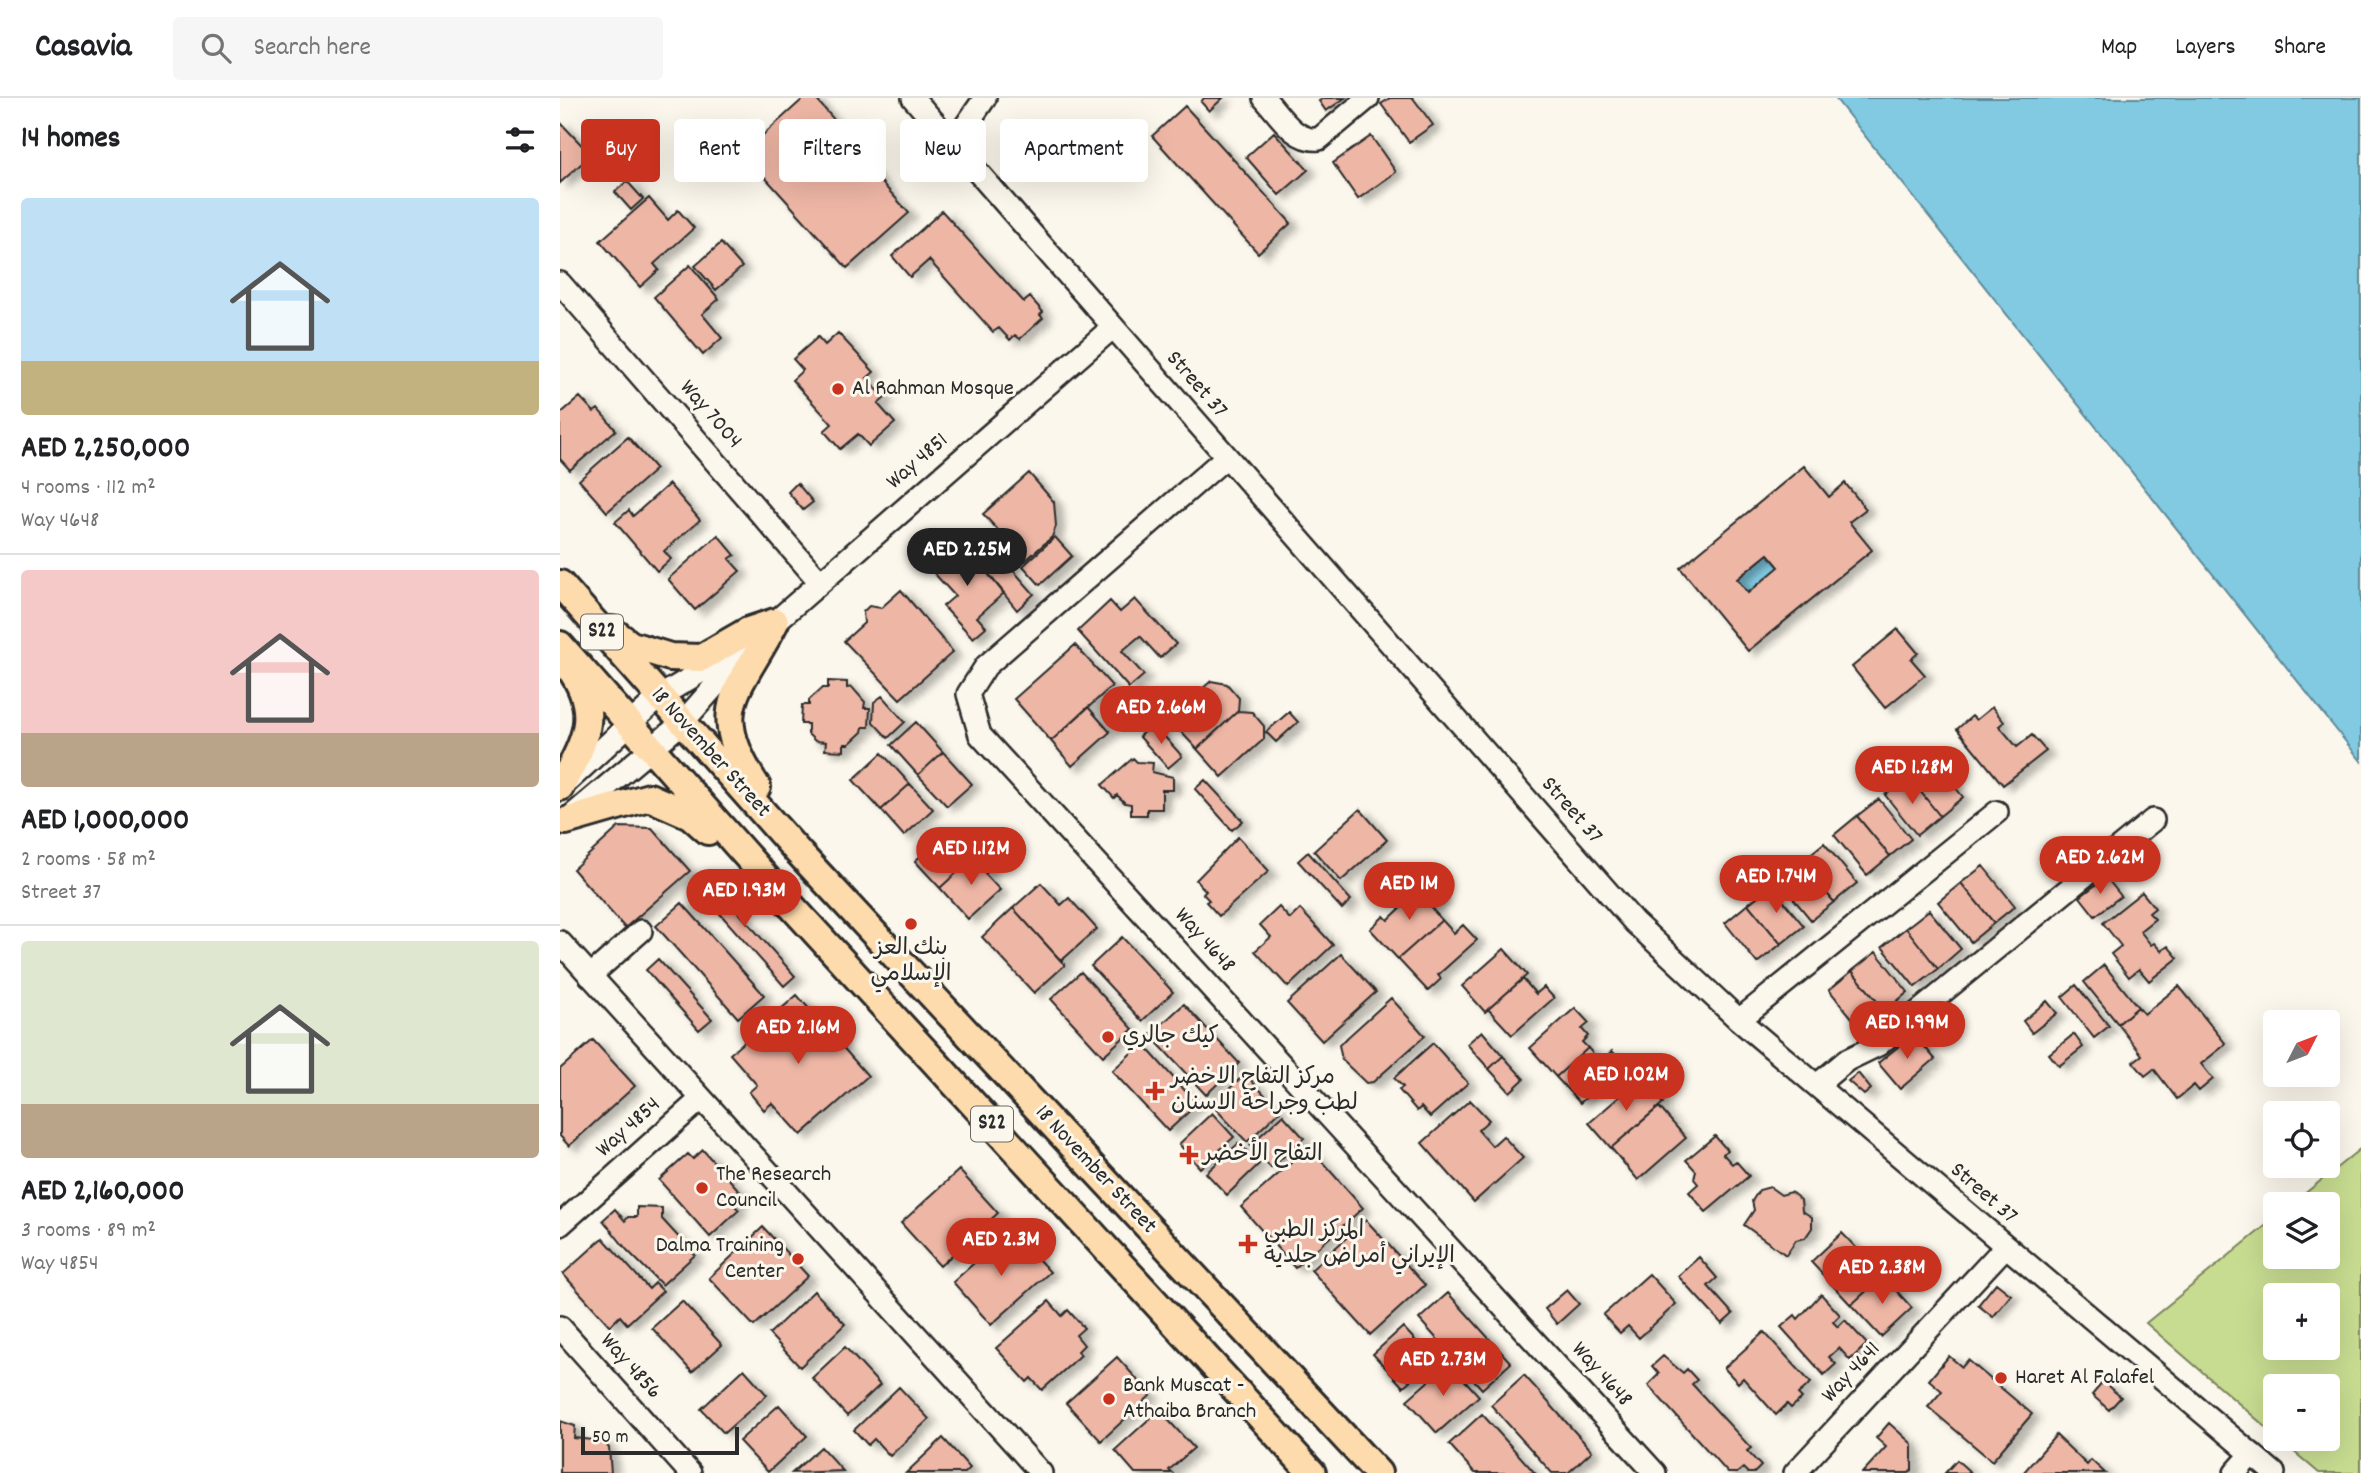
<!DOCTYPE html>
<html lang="en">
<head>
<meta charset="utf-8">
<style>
	body { margin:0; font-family:Dekko,"Playpen Sans Arabic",sans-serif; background:#f6f6f6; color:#202124; height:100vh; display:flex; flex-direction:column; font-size:26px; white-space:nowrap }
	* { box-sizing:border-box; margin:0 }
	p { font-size:23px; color:#757577 }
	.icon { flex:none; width:38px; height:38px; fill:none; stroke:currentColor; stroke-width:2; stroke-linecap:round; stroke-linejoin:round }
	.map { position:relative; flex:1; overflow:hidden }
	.sheet { display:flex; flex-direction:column; background:#fff; width:560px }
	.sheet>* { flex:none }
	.guide { position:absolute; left:21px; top:21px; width:665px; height:63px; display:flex; gap:14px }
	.needle { width:46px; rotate:48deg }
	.fabs { position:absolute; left:1703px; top:912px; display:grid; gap:14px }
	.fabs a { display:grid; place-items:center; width:77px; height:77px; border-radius:7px; background:#fff; box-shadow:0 7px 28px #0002; font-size:35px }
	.scale { position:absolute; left:21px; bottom:18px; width:158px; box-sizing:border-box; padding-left:7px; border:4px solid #2b2b2b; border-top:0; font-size:19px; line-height:24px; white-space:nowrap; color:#2b2b2b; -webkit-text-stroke:5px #fbf7ec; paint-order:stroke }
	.price { position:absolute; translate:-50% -60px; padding:0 16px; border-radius:24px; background:#c8321e; color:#fff; font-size:23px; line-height:46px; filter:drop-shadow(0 2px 4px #0008) }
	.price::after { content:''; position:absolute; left:50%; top:42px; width:21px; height:16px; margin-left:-10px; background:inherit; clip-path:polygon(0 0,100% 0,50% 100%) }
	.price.current { background:#222; color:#fff }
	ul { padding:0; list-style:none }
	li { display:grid; align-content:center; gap:14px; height:371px; padding:0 21px }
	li+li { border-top:2px solid #e0e0e0 }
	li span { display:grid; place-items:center; height:217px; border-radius:7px; color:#555 }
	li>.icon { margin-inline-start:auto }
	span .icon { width:126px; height:126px; fill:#fffc; stroke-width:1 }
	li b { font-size:30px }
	h2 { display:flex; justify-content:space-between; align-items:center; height:84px; padding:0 21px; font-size:30px }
	.tag { padding:0 24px; border-radius:7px; background:#fff; box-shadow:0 7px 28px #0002; font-size:24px; line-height:63px }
	.tag.current { background:#c8321e; color:#fff }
	header { display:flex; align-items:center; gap:42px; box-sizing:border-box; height:98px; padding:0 35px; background:#fff; border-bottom:2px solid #e0e0e0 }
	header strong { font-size:33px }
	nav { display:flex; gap:38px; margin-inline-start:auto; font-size:24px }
	.search { width:490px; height:63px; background:#f6f6f6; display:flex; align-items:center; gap:18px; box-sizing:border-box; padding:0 24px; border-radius:7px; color:#757577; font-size:26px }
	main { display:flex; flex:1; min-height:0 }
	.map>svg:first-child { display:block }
</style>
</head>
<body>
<header>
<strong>Casavia</strong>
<div class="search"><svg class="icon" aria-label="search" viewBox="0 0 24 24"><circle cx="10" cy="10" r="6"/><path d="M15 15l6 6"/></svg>Search here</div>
<nav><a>Map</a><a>Layers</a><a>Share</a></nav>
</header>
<main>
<section class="sheet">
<h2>14 homes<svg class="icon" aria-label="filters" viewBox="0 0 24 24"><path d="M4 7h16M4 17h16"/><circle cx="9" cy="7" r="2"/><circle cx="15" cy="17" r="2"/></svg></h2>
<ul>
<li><span style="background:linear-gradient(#bfe0f5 75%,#c2b280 0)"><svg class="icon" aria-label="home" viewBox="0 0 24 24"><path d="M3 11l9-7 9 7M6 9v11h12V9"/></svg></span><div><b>AED 2,250,000</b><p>4 rooms · 112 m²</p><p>Way 4648</p></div></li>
<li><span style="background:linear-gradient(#f6c9c9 75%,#b9a48a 0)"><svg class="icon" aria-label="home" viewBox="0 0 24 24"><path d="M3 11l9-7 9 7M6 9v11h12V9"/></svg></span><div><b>AED 1,000,000</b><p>2 rooms · 58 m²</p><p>Street 37</p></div></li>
<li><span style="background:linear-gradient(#dfe7d0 75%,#b9a48a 0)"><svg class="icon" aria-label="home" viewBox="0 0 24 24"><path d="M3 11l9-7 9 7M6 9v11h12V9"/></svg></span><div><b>AED 2,160,000</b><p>3 rooms · 89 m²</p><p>Way 4854</p></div></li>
</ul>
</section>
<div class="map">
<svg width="1801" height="1375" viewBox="0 0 1801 1375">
	<defs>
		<filter id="shadow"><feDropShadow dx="8" dy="4.5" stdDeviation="3.5" flood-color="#0004"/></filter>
	</defs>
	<rect width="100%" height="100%" fill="#fbf7ec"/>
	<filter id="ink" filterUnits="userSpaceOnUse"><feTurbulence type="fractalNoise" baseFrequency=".0143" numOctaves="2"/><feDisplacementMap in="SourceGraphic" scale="14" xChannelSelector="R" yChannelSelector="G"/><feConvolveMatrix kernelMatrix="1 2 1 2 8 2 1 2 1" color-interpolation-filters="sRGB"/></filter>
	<g filter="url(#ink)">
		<!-- green -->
		<path fill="#c8dc91" stroke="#7a845e" stroke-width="2" fill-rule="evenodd" d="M1801,1050v325h-42l-40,-34 49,-1v-52h-53v49l-129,-112 129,-105v38h53v-52h-36zM1715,1197h53v53h-53z"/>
		<!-- water -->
		<path fill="#81cae2" stroke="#5f8a99" stroke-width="2" d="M1275,0h526v663z
			M1208,456l11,13 -31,26 -11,-14z"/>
		<!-- building -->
		<path fill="#eeb6a5" stroke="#2b2b2b" stroke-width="2" fill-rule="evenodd" filter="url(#shadow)" d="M244,0h11l30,34 -5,4 69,77 -62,55 -104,-115z
			M644,0h19l-14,13 -8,-9z
			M764,0h21l-19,13 -7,-10z
			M830,0h23l20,27 -24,17 -28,-38z
			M625,8l106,117 -33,30 -106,-117z
			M0,24l31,33 -31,28z
			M714,34l34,38 -29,25 -33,-38z
			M811,38l25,36 -38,27 -25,-36z
			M67,83l16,18 -12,11 -16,-18z
			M89,100l19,22 10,-10 16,18 -40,36 5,6 -19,17 -40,-46z
			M382,113l82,91 6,-5 13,15 -3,3 3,3 -23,21 -5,-4 -5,5 -11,-12 -6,4 -64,-72 -19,17 -18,-21z
			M161,145l21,24 -26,23 -21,-24z
			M130,167l29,34 -17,15 20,24 -19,17 -49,-58z
			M278,235l36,39 -7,6 18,20 -7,6 17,19 -26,23 -11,-12 -18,15 -16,-18 8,-7 -40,-44 11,-10 -10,-11 25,-22 7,8z
			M20,299l14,15 4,-3 18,21 -46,40 -10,-11v-45z
			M68,339l28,32 -49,43 -28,-32z
			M1244,368l25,31 16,-14 21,26 -17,13 23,28 -124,101 -68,-83zM1208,456l11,13 -31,26 -11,-14z
			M469,375l25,29 2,24 -4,11 -27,24 -9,1 -5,-6 2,-10 -30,-32z
			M237,385l16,19 -10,8 -15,-18z
			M109,386l31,36 -36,31 7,8 -14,12 -42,-49 14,-12 4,6z
			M158,437l17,20 -6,4 11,12 -45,39 -27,-31z
			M495,439l17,19 -32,29 -17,-19z
			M399,440l45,55 -27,24 9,10 -13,11 -30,-32 12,-10 -22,-24 20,-18 -5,-6z
			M445,463l29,33 -17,16 -28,-35z
			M341,492l52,62 -53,47 -56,-58 20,-18 -1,-11 6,-6 12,2z
			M575,501l41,45 -16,14 -20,-22 -18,15 22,24 -15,13 -51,-57 32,-30 10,11z
			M1338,531l20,24 -7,6 14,16 -40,33 -33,-41z
			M515,547l37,41 -61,55 -37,-42z
			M268,583l19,1v6l5,-1 13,15 -1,6h6l-1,19h-6l-1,5 -13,12h-5v7l-19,-1 1,-8 -11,-1 -7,-7v-10h-7l1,-19h7v-5l13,-12h6z
			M651,583l16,3 12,14 -1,13 -41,38 -31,-33 6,-6 3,3z
			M322,598l23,26 -17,16 -15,-16 1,-20z
			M528,609l22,25 -38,34 -21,-25z
			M1432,609l12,15 -5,4 18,21 15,-12 14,16 -43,34 -46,-56 15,-13 4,4z
			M678,613l14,1 12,14v13l-42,38 -25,-28z
			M729,614l9,10 -22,20 -10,-10z
			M356,624l27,30 -25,23 -27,-30z
			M593,626l29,32 -14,12 -29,-32z
			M383,654l29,32 -25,22 -29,-31z
			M322,655l28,31 -29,26 -28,-30z
			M1371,659l32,40 -23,19 -32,-40z
			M573,660l4,4 16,1 -1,9 21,5v13h-11v19h-15v6h-16v-11l-6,-1 -8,-8 -3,3 -12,-13z
			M1348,678l32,40 -23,19 -32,-40z
			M645,682l38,41 -11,9 -37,-41z
			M350,686l23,25 -29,27 -23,-26z
			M1319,701l32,40 -21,17 -33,-40z
			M800,711l27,31 -46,41 -27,-30z
			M1297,718l33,40 -23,19 -33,-40z
			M59,729l33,1 38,43 -65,57 -52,-59z
			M387,734l15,17 6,-6 10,10 -38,35 -25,-27z
			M678,739l31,34 -50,45 -13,-14 3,-2 -6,-6 3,-3 -10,-11z
			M1264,745l33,40 -23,19 -33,-40z
			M748,754l43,48 -9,9 -44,-48z
			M418,755l13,15 -6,6 15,16 -32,29 -28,-31z
			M1241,764l33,40 -23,18 -33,-40z
			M1423,768l32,40 -21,17 -33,-40z
			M143,774l92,104 -11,10 -92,-104z
			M1546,779l15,19 -26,20 -15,-19z
			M481,785l20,22 8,-7 28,31 -36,32 -48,-53z
			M867,785l15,17 -10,9 10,11 -44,39 -28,-30 14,-13 4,4z
			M1401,785l33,40 -23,19 -33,-40z
			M1211,788l33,40 -23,18 -33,-40z
			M1582,794l13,16 -6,5 6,6 -15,12 11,14 3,-2 7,8 7,-5 10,12 -29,23 -10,-12 -10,8 -18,-23 10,-8 -18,-23z
			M122,805l82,92 -26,23 -82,-92z
			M1188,806l33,40 -24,19 -32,-40z
			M719,809l11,12 10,-10 33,36 -45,42 -33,-36 16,-14 -11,-12z
			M453,810l52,57 -31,28 -52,-56z
			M1369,812l32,39 -23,20 -32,-41z
			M882,822l12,13 9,-8 14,15 -39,35 3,4 -13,12 -30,-32z
			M1346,830l32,41 -23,18 -33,-40z
			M562,839l51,55 -31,29 -51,-55z
			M944,851l23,26 -42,37 -23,-26z
			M1316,854l32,40 -23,19 -33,-40z
			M781,856l35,38 -54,49 -35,-38z
			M98,861l54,60 -13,11 -53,-60z
			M1544,867l34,42 -20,17 -34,-42z
			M1292,873l33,40 -23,19 -33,-40z
			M521,874l52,57 -30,27 -52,-57z
			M963,881l13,15 8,-7 10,11 -42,37 -24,-26z
			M1516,887l33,41 -15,12 -32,-41z
			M1619,888l47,58 -25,20 12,15 -14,12 -5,-6 -17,14 -23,-30 -9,7 -12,-14 9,-7 -24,-31 20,-17 6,7z
			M237,897l71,81 -67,59 -29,-32 -8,7 -15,-18 8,-7 -27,-31z
			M831,900l34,38 -52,46 -7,1 -24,-23 -3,-15z
			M1487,903l10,12 -25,20 -9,-12z
			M624,906l55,59 -33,32 -56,-60z
			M1015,910l14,15 -7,6 6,7 -6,6 6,6 -32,29 -26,-29z
			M922,933l21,25 -14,13 -22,-25z
			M1354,936l21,25 -35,30 -22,-26z
			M1514,936l9,13 -24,19 -10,-12z
			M33,942l42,46 -66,60 -9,-10v-67z
			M582,945l55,61 -29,27 -56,-60z
			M873,945l35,40 -38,34 -9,-10 -4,4 -18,-21 4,-3 -9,-9z
			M1028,950l12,14 12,-11 12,13 -44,39 -24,-26z
			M943,958l21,23 -14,13 -21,-23z
			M1298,975l13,16 -7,6 -16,-14z
			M685,976l35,37 -33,31 -35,-37z
			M1081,980l22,25 -52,45 -22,-25z
			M910,1002l19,20 -11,10 14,16 11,-10 20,22 -49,44 -52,-59z
			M1099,1009l27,31 -48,42 -27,-32z
			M652,1015l22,24 -34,31 -21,-24z
			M723,1017l21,23 -33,30 -21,-23z
			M1155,1038l12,14 -4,4 9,10 4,-3 13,15 -43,36 -17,-20 9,-8 -4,-5 2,-8 -10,-11z
			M679,1045l20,21 -32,31 -21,-22z
			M749,1049l54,61 -68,60 -54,-61z
			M143,1052l41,46 -10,9 5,5 -29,27 -51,-57 29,-26 5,5z
			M399,1072l39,43 -58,53 -39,-43z
			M1210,1089l11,8 10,-3 10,8 1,11 10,6v11l-7,10 -9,2 -10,15 -42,-30 10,-15 -2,-9 7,-11z
			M77,1109l25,1v11l33,36 -33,30 -35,-35 -24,-30 12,-11 10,12 3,-4h9z
			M806,1122l59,65 -55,50 -59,-65z
			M203,1129l45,49 -54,50 -45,-48z
			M454,1135l36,39 -59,53 -38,-43 32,-29 3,4z
			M1282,1135l41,43 -32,29 -40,-43z
			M43,1140l46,51 6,-6 8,8 -36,33 -7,-8 -10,10 -47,-52z
			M1139,1159l18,21 -9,8 25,28 -11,10 -44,-48z
			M1089,1176l27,30 -37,34 -11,-12 -8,7 -17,-18z
			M1323,1178l29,32 -31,29 -30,-32z
			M1436,1185l15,12 -18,22 -15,-12z
			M1007,1192l12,14 -22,20 -12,-15z
			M254,1193l31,33 -45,43 -31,-33z
			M888,1195l63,70 -29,26 -63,-70z
			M1261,1196l19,21 -7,7 5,5 7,-7 22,24 -17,16 -11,-12 -10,9 7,7 -12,11 -43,-48 14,-12 3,4z
			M122,1203l40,44 -30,27 -40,-44z
			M489,1203l13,15 6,-6 16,18 -8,7 8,10 -6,6 3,4 -39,35 -11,-12 -4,4 -31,-34z
			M843,1229l30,33 -30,27 -30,-33z
			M1204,1234l47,51 -13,11 4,4 -11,10 -4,-4 -11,11 -33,-37 -5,5 -14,-15z
			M285,1249l35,38 -33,31 -35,-38z
			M1103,1258l20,17 4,-4 10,11 -5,4 59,64 -4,3 14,15 -7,7h-6l-5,-5 -6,5h-9l-80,-88 11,-11 -7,-8z
			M1389,1258l13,11 6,-7 64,54 -40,47 -64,-54 14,-16 -13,-11z
			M557,1259l34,38 -50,46 -35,-38z
			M889,1265l30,33 -42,37 -30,-33z
			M184,1271l23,26 -43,38 -23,-24z
			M964,1277l68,76 -24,22h-16l-61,-68z
			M1543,1284l18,15 -12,13 -17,-15z
			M339,1289l30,32 -39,37 -16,-17 -6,6 -14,-15z
			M219,1307l28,31 -39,36 -29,-31z
			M599,1312l35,38 -25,22 3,3h-37l-20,-23z
			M922,1316l53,59h-60l-26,-29z
			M0,1323l15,5 -1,12 29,3 6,7 2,25h-51z
			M1329,1325l23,21v26l-3,3h-47l24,-26 -10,-9z
			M1496,1337l31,30 4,-5 14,13h-82z
			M383,1340l27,30 -5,5h-59z
			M261,1349l22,24 -51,2z
			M1397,1362l14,13h-26z"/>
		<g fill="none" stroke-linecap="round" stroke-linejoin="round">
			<defs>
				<path id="minor" d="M353,0l721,824 105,98 535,453
					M704,0c16,17 30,44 55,41l49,-41
					M393,46l32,-46
					M0,185l260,299
					M665,360l-239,208 -18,28 12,41 675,738
					M8,683l91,-84 68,-41
					M8,721l115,-97 75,-85 354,-309
					M0,844l481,531
					M30,878l51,-45
					M1179,922l258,-208
					M1257,987l30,-25 31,-15 275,-225
					M0,1127l141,-126
					M0,1229l130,146
					M1235,1375l210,-226
					M1675,1375l17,-19"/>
				<path id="major" d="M0,486l239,269 579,620
					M51,532l20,15 39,12 31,1 47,-27 27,-9
					M0,547l215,243 537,585
					M0,689c24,-44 43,-73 9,-120
					M197,689c-52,-80 -18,-94 18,-165
					M6,723l83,-24 41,18 18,16"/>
			</defs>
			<!-- minor casing -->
			<use href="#minor" stroke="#2b2b2b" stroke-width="26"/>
			<!-- major casing -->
			<use href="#major" stroke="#2b2b2b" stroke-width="32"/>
			<!-- minor -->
			<use href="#minor" stroke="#fbf7ec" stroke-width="21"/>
			<!-- major -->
			<use href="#major" stroke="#fedbac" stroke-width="26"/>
		</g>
	</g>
	<!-- markers -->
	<g fill="#c8321e" stroke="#fbf7ec" stroke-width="2.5">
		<circle cx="278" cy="291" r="7"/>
		<circle cx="351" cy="826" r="7"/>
		<circle cx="548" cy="939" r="7"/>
		<path d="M591.5 982.5h7v7h7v7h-7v7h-7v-7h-7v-7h7z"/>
		<path d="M625.5 1046.5h7v7h7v7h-7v7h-7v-7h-7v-7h7z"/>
		<circle cx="142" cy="1090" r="7"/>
		<path d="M684.5 1135.5h7v7h7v7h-7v7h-7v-7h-7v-7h7z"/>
		<circle cx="238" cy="1161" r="7"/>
		<circle cx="1441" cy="1280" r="7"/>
		<circle cx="549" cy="1301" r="7"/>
	</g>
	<g text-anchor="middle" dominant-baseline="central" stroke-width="6" stroke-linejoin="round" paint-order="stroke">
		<!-- shield labels -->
		<g fill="#fbf7ec" stroke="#696865" stroke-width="2">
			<rect x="21" y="516.5" width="42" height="35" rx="5"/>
			<rect x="411" y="1008.5" width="42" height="35" rx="5"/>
		</g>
		<g font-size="21" font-weight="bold" fill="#2b2b2b">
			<text x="42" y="534">S22</text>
			<text x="432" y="1026">S22</text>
		</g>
		<!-- street labels -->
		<g font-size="23" fill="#2b2b2b" stroke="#fbf7ec">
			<text transform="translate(636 287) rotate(49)">Street 37</text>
			<text transform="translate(150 317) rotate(49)">Way 7004</text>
			<text transform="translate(358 364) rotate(-41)">Way 4851</text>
			<text transform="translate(150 655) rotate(48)">18 November Street</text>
			<text transform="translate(1011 713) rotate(49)">Street 37</text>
			<text transform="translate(644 843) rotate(48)">Way 4648</text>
			<text transform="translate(69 1030) rotate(-42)">Way 4854</text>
			<text transform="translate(535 1072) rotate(47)">18 November Street</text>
			<text transform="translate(1423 1096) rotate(41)">Street 37</text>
			<text transform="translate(70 1269) rotate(48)">Way 4856</text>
			<text transform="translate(1292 1275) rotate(-47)">Way 4641</text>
			<text transform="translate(1041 1277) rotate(48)">Way 4648</text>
		</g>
		<!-- poi labels -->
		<g font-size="23" fill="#2b2b2b" stroke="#fbf7ec" text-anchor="start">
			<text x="292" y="291">Al Rahman Mosque</text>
			<text x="351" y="851" text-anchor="middle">بنك العز<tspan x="351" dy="26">الإسلامي</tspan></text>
			<text x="562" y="939">كيك جالري</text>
			<text x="611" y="980">مركز التفاح الاخضر<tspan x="611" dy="26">لطب وجراحة الاسنان</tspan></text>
			<text x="643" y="1057">التفاح الأخضر</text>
			<text x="156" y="1077">The Research<tspan x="156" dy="26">Council</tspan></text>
			<text x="704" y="1133">المركز الطبي<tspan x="704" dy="26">الإيراني أمراض جلدية</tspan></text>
			<text x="224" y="1148" text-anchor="end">Dalma Training<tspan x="224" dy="26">Center</tspan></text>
			<text x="1455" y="1280">Haret Al Falafel</text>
			<text x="563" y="1288">Bank Muscat -<tspan x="563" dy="26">Athaiba Branch</tspan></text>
		</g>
	</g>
</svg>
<div class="fabs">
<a><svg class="needle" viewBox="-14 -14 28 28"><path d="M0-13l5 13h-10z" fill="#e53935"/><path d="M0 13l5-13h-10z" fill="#757577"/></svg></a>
<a><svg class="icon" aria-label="locate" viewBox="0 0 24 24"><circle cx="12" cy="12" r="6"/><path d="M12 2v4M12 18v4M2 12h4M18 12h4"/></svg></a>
<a><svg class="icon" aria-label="layers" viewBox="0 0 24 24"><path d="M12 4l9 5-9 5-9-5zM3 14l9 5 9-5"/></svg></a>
<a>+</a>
<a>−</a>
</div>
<div class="scale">50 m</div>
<b class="price current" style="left:407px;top:490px">AED 2.25M</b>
<b class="price" style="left:601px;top:648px">AED 2.66M</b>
<b class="price" style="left:1352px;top:708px">AED 1.28M</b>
<b class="price" style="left:411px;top:789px">AED 1.12M</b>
<b class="price" style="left:1540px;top:798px">AED 2.62M</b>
<b class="price" style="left:1216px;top:817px">AED 1.74M</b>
<b class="price" style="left:849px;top:824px">AED 1M</b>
<b class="price" style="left:184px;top:831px">AED 1.93M</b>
<b class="price" style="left:1347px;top:963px">AED 1.99M</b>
<b class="price" style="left:238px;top:968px">AED 2.16M</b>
<b class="price" style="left:1066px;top:1015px">AED 1.02M</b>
<b class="price" style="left:441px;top:1180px">AED 2.3M</b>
<b class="price" style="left:1322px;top:1208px">AED 2.38M</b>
<b class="price" style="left:883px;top:1300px">AED 2.73M</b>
<div class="guide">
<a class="tag current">Buy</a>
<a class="tag">Rent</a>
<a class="tag">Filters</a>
<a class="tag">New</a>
<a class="tag">Apartment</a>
</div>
</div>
</main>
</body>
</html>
